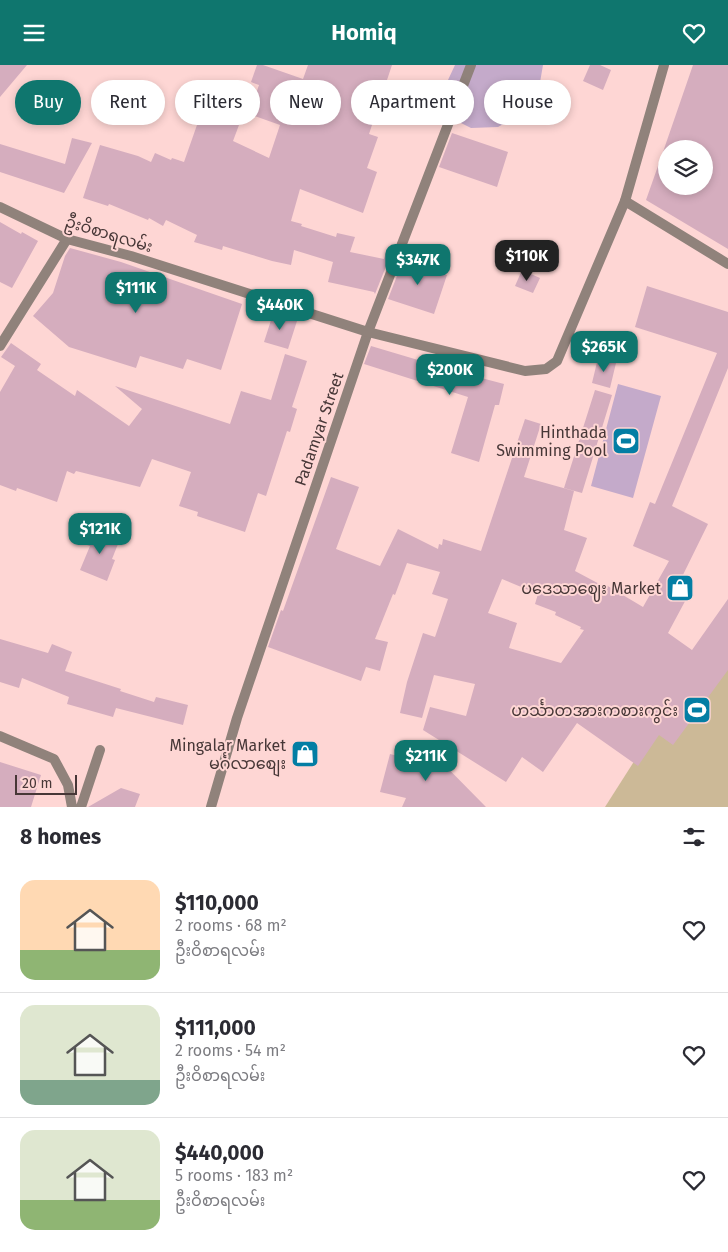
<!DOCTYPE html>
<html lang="en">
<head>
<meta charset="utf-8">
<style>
	body { margin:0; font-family:"Fira Sans","Noto Sans Myanmar",sans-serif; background:#f7f7f7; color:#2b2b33; height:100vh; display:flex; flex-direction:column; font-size:19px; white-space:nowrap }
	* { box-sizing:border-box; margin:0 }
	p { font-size:16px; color:#7c7c81 }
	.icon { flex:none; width:28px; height:28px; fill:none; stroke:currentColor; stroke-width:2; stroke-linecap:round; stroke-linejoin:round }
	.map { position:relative; height:742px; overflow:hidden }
	.drawer { display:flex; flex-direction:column; background:#fff; flex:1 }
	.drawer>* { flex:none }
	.guide { position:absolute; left:15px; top:15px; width:699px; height:45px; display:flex; gap:10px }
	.buttons { position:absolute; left:658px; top:75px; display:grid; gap:10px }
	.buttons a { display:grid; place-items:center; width:55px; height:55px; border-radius:50%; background:#fff; box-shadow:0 2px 8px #0003; font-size:25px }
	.scale { position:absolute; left:15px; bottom:12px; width:62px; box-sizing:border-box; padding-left:5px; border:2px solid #473737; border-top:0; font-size:14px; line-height:18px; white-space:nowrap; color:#473737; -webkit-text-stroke:4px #fed6d4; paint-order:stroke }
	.price { position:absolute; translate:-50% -42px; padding:0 11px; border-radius:10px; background:#0f766e; color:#fff; font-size:16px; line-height:32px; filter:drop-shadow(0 1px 2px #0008) }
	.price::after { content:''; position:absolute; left:50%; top:30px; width:15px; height:11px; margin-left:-8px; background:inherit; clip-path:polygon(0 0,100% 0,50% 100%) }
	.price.current { background:#222; color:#fff }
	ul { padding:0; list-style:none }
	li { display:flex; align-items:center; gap:15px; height:125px; padding:0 20px }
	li+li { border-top:1px solid #e1e1e2 }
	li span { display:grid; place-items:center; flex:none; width:140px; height:100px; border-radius:15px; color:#555 }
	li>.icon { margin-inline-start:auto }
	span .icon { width:60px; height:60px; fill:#fffc; stroke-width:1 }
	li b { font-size:21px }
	h2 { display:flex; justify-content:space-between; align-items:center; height:60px; padding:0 20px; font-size:21px }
	.chip { padding:0 18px; border-radius:22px; background:#fff; box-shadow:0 2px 8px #0003; font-size:18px; line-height:45px }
	.chip.current { background:#0f766e; color:#fff }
	header { display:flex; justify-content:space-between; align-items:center; height:65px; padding:0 20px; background:#0f766e; color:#fff; font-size:22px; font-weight:700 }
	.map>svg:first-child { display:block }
</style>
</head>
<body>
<header><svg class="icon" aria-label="menu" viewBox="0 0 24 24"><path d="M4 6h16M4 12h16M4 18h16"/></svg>Homiq<svg class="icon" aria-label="heart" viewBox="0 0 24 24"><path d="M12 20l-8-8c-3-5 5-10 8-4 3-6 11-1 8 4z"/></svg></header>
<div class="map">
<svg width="728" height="742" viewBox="0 0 728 742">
	<rect width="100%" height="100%" fill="#fed6d4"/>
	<!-- green -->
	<path fill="#ccb997" d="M728,549v193h-123z"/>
	<!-- water -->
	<path fill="#c4aaca" d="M455,0h88l-5,29 -15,19 -25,14 -27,1 -30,-15 7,-33z
		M618,319l43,12 -28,102 -42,-12z"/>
	<!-- building -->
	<path fill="#d5adbe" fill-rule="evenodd" d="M0,0h27l-27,32z
		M257,0h6l40,14 5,-14h84l-23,69 9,3 -11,31 10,4 -14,41 -63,-24 -9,32 11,3 -1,2 35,11 1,-4 18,4 -5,15 34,7 2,-7 5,2 -16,40 -1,-2 -46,-10 5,-20 -39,-12 -3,15 -19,-4 -49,-15 -1,4 -28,-8 3,-7 -31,-15 -3,6 -14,-8 -1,2 -39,-16 -1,2 -25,-8 17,-53 38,11 13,6 4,-9 16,7 1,-2 12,4 20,-57 38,12 -9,24 36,17 11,-33 -31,-11 10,-29 -8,-3z
		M590,0h10l11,5 -8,20 -20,-9z
		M693,0h35v184l-82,-49 18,-51 2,1v36h38v-37h-40z
		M452,68l56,19 -11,35 -58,-20z
		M72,73l20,5 -28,50 -64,-21v-28l65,20z
		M0,157l21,12 1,-2 16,9 -26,47 -12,-6z
		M70,183l51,14 121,42 -21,66 -34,-11 -4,10 -43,-13 -4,12 -67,-21 -36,-31 20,-23 12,-37z
		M404,193l16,4 -1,3 28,10 -13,39 -46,-15z
		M522,205l18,8 -7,15 -18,-7z
		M647,221l81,26v56l-56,138 36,18 -30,61 12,7 -22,41 24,17 36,-51v71l-55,75 -14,-10 -21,31 -61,-43 -34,49 -21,-15 -16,25 -83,-52 7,-23 36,9 9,-32 -41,-9 -12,43 -22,-5 7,-31 16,-49 12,4 13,-38 -16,-5 8,-22 -33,-9 -12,32 -2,-1 -18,45 13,3 -8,29 -14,-4 -5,14 -93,-34 13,-37 2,1 48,-134 28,10 -23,62 44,17 18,-37 40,20 1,-5 3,1 1,-6 38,12 44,-132 16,5 -17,53 50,14 -10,39 23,8 -12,33 30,16 1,-2 37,22 26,-46 -36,-15 17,-44 5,2 62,-151 -82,-26zM502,514l36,15 -3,10 21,8 -1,3 26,12 -1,2 4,1 -23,33 -52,-15 8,-25 -29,-10z
		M273,249l24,7 -9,28 -24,-7z
		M11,278l30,21 -4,6 38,26 2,-6 52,36 13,-17 -27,-23 115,38 11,-33 30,9 14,-46 22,7 -15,46 5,2 -7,23 -3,-1 -21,65 -8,-3 -13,39 -48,-16 1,-4 -19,-6 12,-34 -39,-13 -12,28 -64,-16 -2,3 -7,-3 -10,31 -40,-14 -1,3 -16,-6v-93l15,-26 -14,-9z
		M371,281l84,25 49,13 -5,21h-4l-16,57 -28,-9 17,-56 -104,-33z
		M598,293l18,5 -6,25 -18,-5z
		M595,325l17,5 -30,98 -18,-5z
		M93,464l27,10 -8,20 3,1 -8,21 -27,-11 10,-24 -3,-1z
		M0,574l48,14 4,-9 20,8 -7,19 56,18 -1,2 34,11 2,-5 32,8 -5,20 -67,-17 -3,9 -46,-13 2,-7 -47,-19 -3,10 -19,-6z
		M420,675l66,67h-84l4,-9 -26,-6 10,-38 24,6z
		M0,697l41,13 -10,32h-31z
		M121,723l19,6 -5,13h-47z"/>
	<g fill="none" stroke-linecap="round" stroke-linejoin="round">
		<!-- minor -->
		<path stroke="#90827b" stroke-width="10" d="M625,136l39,-136
			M0,281l67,-107
			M0,671l54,23 14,26 4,22
			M81,742l19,-57
			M211,742l26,-89 131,-386 103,-267"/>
		<!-- tertiary -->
		<path stroke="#90827b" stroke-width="10" d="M0,142l67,32 64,17 237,76 157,39 21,-2 11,-8 68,-160 103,63"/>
	</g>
	<!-- icons -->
	<defs>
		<symbol id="stadium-square" viewBox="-11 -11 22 22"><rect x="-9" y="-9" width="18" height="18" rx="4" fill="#037ea4" stroke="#fed6d4"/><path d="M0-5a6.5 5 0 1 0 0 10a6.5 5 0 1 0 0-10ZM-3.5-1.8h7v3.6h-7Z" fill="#fff"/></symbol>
		<symbol id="shop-square" viewBox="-11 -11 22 22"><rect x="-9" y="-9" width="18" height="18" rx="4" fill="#037ea4" stroke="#fed6d4"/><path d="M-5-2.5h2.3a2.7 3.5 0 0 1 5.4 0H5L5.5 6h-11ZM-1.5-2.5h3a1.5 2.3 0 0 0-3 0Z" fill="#fff"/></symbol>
	</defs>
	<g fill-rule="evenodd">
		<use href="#stadium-square" x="610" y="360" width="32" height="32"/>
		<use href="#shop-square" x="664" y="507" width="32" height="32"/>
		<use href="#stadium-square" x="681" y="629" width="32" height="32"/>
		<use href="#shop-square" x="289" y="673" width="32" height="32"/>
	</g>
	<g text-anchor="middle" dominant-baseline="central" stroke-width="4" stroke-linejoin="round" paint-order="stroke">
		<!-- street labels -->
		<g font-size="16" fill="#473737" stroke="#fed6d4">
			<text transform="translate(109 169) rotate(17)">ဦးဝိစာရလမ်း</text>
			<text transform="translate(319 364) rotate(-71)">Padamyar Street</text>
		</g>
		<!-- poi labels -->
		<g font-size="16" fill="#473737" stroke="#fed6d4" text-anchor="end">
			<text x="607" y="367">Hinthada<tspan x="607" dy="18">Swimming Pool</tspan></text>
			<text x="661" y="523">ပဒေသာဈေး Market</text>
			<text x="678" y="645">ဟင်္သာတအားကစားကွင်း</text>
			<text x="286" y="680">Mingalar Market<tspan x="286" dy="18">မင်္ဂလာစျေး</tspan></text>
		</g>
	</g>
</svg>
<div class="buttons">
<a><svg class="icon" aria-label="layers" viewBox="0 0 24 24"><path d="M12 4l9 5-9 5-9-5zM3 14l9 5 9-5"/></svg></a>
</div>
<div class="scale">20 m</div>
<b class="price current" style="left:527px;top:217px">$110K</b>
<b class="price" style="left:418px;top:221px">$347K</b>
<b class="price" style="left:136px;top:249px">$111K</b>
<b class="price" style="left:280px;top:266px">$440K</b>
<b class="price" style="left:604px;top:308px">$265K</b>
<b class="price" style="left:450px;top:331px">$200K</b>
<b class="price" style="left:100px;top:490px">$121K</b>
<b class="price" style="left:426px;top:717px">$211K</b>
<div class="guide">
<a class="chip current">Buy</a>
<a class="chip">Rent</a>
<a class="chip">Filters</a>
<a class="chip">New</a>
<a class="chip">Apartment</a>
<a class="chip">House</a>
</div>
</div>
<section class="drawer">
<h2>8 homes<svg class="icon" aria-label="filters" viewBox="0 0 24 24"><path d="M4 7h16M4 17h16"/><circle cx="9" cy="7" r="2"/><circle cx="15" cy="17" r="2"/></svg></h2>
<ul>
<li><span style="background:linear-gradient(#ffd9b3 70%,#8fb573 0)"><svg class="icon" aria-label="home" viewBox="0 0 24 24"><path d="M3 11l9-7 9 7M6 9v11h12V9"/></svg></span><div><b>$110,000</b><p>2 rooms · 68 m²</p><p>ဦးဝိစာရလမ်း</p></div><svg class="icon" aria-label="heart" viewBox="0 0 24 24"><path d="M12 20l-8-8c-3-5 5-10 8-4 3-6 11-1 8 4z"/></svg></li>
<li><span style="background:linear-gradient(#dfe7d0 75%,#7fa58c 0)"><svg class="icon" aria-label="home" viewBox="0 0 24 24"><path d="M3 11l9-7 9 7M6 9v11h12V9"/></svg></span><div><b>$111,000</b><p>2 rooms · 54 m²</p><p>ဦးဝိစာရလမ်း</p></div><svg class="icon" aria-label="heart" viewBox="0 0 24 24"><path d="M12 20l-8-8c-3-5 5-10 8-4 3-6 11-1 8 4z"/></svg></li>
<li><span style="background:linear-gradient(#dfe7d0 70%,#8fb573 0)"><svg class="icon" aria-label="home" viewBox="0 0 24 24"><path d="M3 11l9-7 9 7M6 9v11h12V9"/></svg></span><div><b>$440,000</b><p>5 rooms · 183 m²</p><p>ဦးဝိစာရလမ်း</p></div><svg class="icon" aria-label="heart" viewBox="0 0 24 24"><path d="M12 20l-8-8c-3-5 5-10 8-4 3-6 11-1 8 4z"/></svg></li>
</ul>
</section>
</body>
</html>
